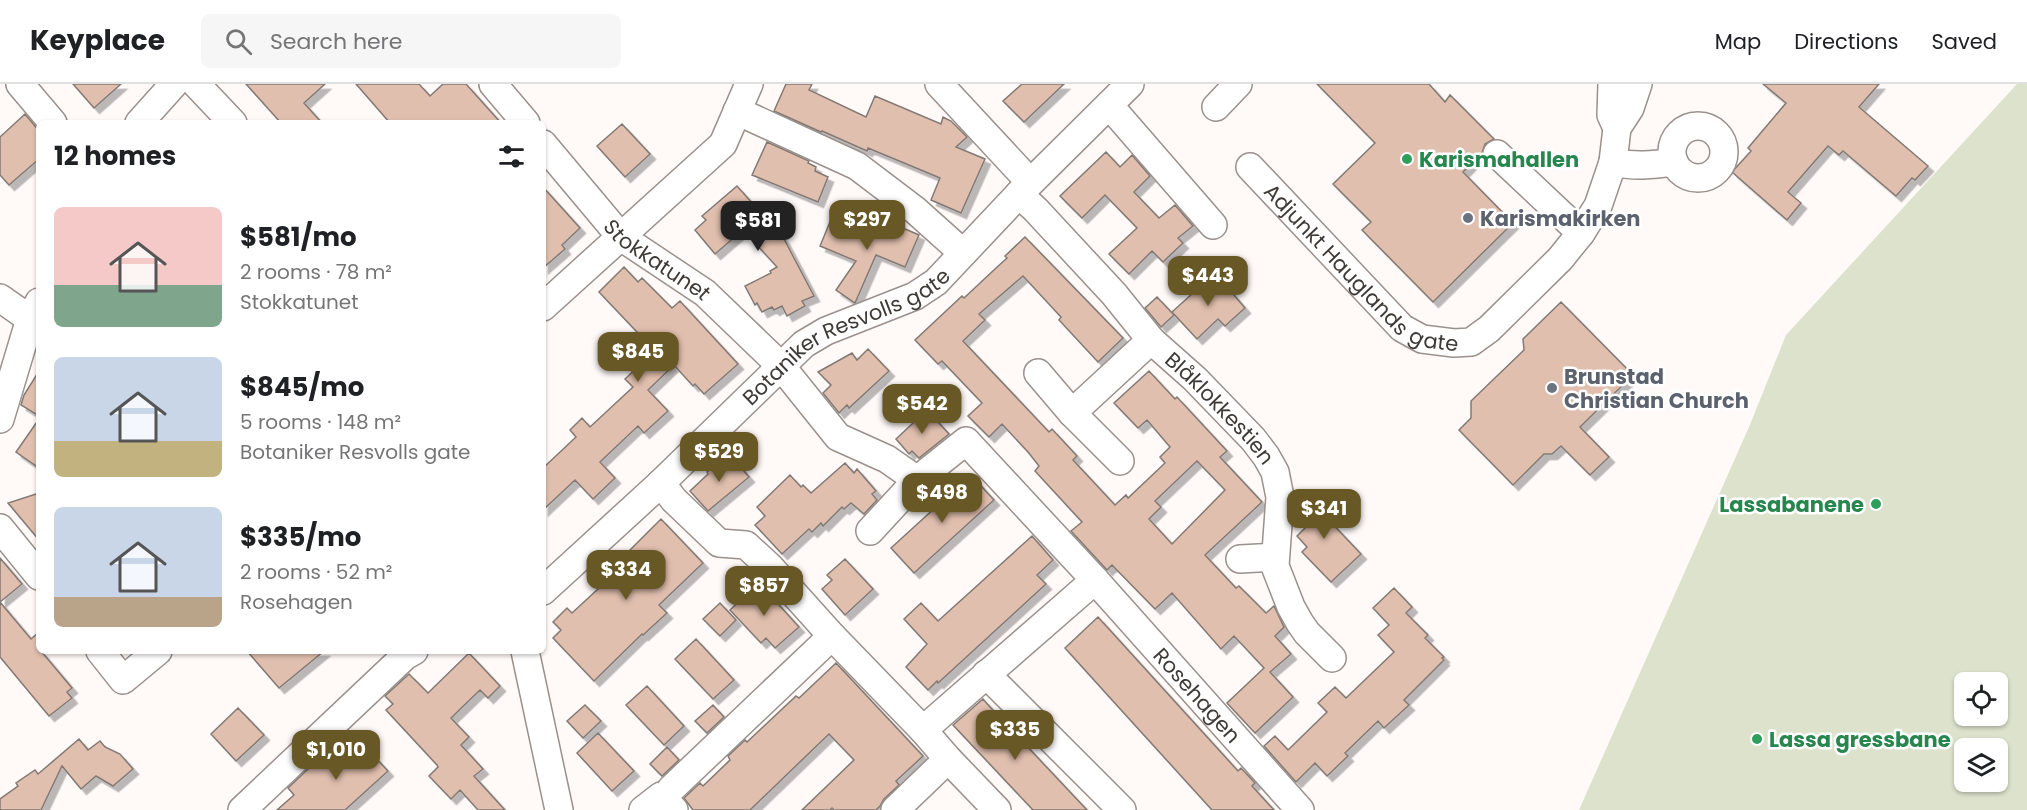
<!DOCTYPE html>
<html lang="en">
<head>
<meta charset="utf-8">
<style>
	body { margin:0; font-family:Poppins,sans-serif; background:#f6f6f6; color:#202124; height:100vh; display:flex; flex-direction:column; font-size:22px; white-space:nowrap }
	* { box-sizing:border-box; margin:0 }
	p { font-size:20px; color:#757577 }
	.icon { flex:none; width:33px; height:33px; fill:none; stroke:currentColor; stroke-width:2; stroke-linecap:round; stroke-linejoin:round }
	.map { position:relative; flex:1; overflow:hidden }
	.panel { position:absolute; left:36px; top:36px; width:510px; height:534px; display:flex; flex-direction:column; background:#fff; border-radius:9px; box-shadow:0 2px 4px #0004 }
	.panel>* { flex:none }
	.fabs { position:absolute; left:1954px; top:588px; display:grid; gap:12px }
	.fabs a { display:grid; place-items:center; width:54px; height:54px; border-radius:9px; background:#fff; box-shadow:0 2px 4px #0004; font-size:30px }
	.price { position:absolute; translate:-50% -51px; padding:0 14px; border-radius:12px; background:#675825; color:#fff; font-size:20px; line-height:39px; filter:drop-shadow(0 2px 3px #0008) }
	.price::after { content:''; position:absolute; left:50%; top:36px; width:18px; height:14px; margin-left:-9px; background:inherit; clip-path:polygon(0 0,100% 0,50% 100%) }
	.price.on { background:#222; color:#fff }
	ul { padding:0; list-style:none }
	li { display:flex; align-items:center; gap:18px; height:150px; padding:0 18px }
	li span { display:grid; place-items:center; flex:none; width:168px; height:120px; border-radius:9px; color:#555 }
	li>.icon { margin-inline-start:auto }
	span .icon { width:72px; height:72px; fill:#fffc; stroke-width:1 }
	li b { font-size:26px }
	h2 { display:flex; justify-content:space-between; align-items:center; height:72px; padding:0 18px; font-size:26px }
	header { display:flex; align-items:center; gap:36px; box-sizing:border-box; height:84px; padding:0 30px; background:#fff; border-bottom:2px solid #e0e0e0 }
	header strong { font-size:28px }
	nav { display:flex; gap:33px; margin-inline-start:auto; font-size:21px }
	.search { width:420px; height:54px; background:#f6f6f6; display:flex; align-items:center; gap:15px; box-sizing:border-box; padding:0 21px; border-radius:9px; color:#757577; font-size:22px }
	.map>svg:first-child { display:block }
</style>
</head>
<body>
<header>
<strong>Keyplace</strong>
<div class="search"><svg class="icon" aria-label="search" viewBox="0 0 24 24"><circle cx="10" cy="10" r="6"/><path d="M15 15l6 6"/></svg>Search here</div>
<nav><a>Map</a><a>Directions</a><a>Saved</a></nav>
</header>
<div class="map">
<svg width="2027" height="726" viewBox="0 0 2027 726">
	<defs>
		<filter id="shadow"><feDropShadow dx="5.5" dy="5.5" stdDeviation="0" flood-color="#0004"/></filter>
	</defs>
	<rect width="100%" height="100%" fill="#fffaf8"/>
	<!-- green -->
	<path fill="#dde2cc" fill-rule="evenodd" d="M2017,0h10v726h-448l170,-383 37,-92zM1965,598h33v34h-33zM1998,664v34h-33v-34z"/>
	<!-- building -->
	<path fill="#e1bfae" stroke="#827975" stroke-width="1.5" fill-rule="evenodd" filter="url(#shadow)" d="M73,0h48l-27,24z
		M246,0h79l-21,19 18,20h-41z
		M356,0h63l11,12 13,-12h23l35,39h-111z
		M786,0h26l-3,6 57,27 9,-21 66,28 2,-7 8,4 16,16 -11,10 29,12 -24,54 -30,-13 9,-22 -72,-30 -1,3 -45,-20 -1,1 -47,-21z
		M1022,0h42l-40,38 -21,-21z
		M1317,0h112l16,18 5,-7 44,44 -9,5 -3,9 -19,19 50,51 -80,79 -69,-70 -2,-2 9,-8 -38,-38 42,-41z
		M1763,0h116l-20,23 69,59 -13,14 -3,-2 -16,18 -53,-45 -4,4 -11,-9 -40,46 13,11 -14,17 -55,-48 19,-21 -3,-3 38,-45z
		M25,30l14,17v28l-30,26 -9,-10v-38z
		M622,40l28,30 -25,23 -28,-31z
		M767,58l42,19 -1,2 8,4 -1,4 13,6 -10,25 -66,-27z
		M1106,68l14,15 12,-12 18,21 -16,16 25,26 16,-13 18,21 -15,12 5,5 -20,19 -11,-11 -23,23 -20,-20 28,-26 -32,-33 -23,23 -22,-22z
		M737,102l47,53 30,57 -12,5 3,5 -18,10 -5,-10 -8,4 -2,-3 -10,5 -5,-9 -2,2 -10,-19 26,-13 -1,-2 7,-4 -34,-37 -28,24 -20,-24 11,-10 -4,-4z
		M543,103l37,41 -18,17 3,4 -22,19z
		M832,133l37,15 6,1 2,-2 7,4 -1,2 6,-15 30,13 -14,32 -29,-12 -21,48 -19,-13 20,-29 -36,-15z
		M1025,153l98,101 -25,24 -39,-42 2,-3 -38,-41 -44,38 6,6 -22,21 86,91 3,-3 25,27 -4,4 42,45 11,-10 2,3 37,-35 -5,-6 10,-10 -23,-27 -9,8 -24,-25 35,-32 26,28 2,-2 50,54 -7,6 42,45 -57,53 31,33 3,-2 27,27 8,-7 10,21 -9,9 16,18 -21,18 23,25 -38,36 -28,-30 37,-35 -30,-32 -13,13 -49,-56 -17,16 -43,-44 -5,5 -36,-39 11,-9 -47,-51 4,-5 -11,-14 -26,-28 -13,13 -21,-21 14,-13 -40,-42 -4,3 -23,-24 47,-44 2,2 31,-29 12,-11 -2,-2zM1197,377l28,29 -53,54 -23,-25 12,-12 -6,-6z
		M624,183l14,15 4,-4 30,30 8,-7 58,63 -34,30 -9,-10 -2,2 -19,-21 -26,25 20,21 -24,22 -6,-7 -38,36 15,16 -22,21 -18,-19 -32,30v-42l33,-31 -6,-7 12,-12 8,9 43,-40 -8,-8 30,-28 -56,-59z
		M1215,189l30,35 -20,18 -7,-7 -21,20 -25,-27z
		M1157,213l17,18 -13,12 -16,-19z
		M1561,218l72,73 -53,52 29,30 -19,18 -29,-29 -9,8h-8l-31,31 -54,-55 12,-12v-17l53,-51 -1,-11z
		M868,265l21,22 -40,37 -2,-3 -8,8 -16,-20 8,-8 -13,-13 34,-19 5,7z
		M39,287v45l-18,-11 3,-10z
		M927,326l22,24 -30,24 -7,-7 -3,3 -13,-15z
		M39,335v49l-23,-16z
		M724,372l5,5 4,-3 16,19 -41,34 -18,-20 18,-17 -1,-2z
		M845,379l9,10 3,-4 19,22 -4,3 5,6 -13,14 -13,-11 -7,6 -2,-2 -19,19 -2,-3 -9,9 -3,-3 -27,25 -27,-29 10,-9 -8,-9 33,-32 11,12 2,-2 8,8z
		M971,391l23,25 -80,73 -23,-25z
		M1309,408l18,19 -3,4 37,39 -30,28 -29,-30 5,-5 -10,-11 12,-12 -14,-15v-5z
		M39,409v47l-31,-37z
		M661,435l42,44 -44,42 8,8 -24,22 -1,-1 -48,47 -41,-43 8,-8 -8,-8 14,-14 5,5 27,-25 -4,-3z
		M1032,452l21,24 -16,15 9,9 -108,99 -1,-2 -9,9 -22,-23 21,-23 -23,-25 17,-16 17,18z
		M0,474l22,26 -22,18 31,37 8,-7v19h2l31,37 -5,4 5,6 -23,18 -49,-59z
		M845,475l28,30 -28,26 -23,-26 10,-9 -5,-5z
		M759,499l40,44 -24,21 -9,-10 -5,5 -31,-33z
		M1394,504l18,19 -6,6 22,22 -3,3 19,19 -2,1 2,2 -40,40 5,5 -25,23 -6,-7 -33,32 3,3 -21,20 -12,-13 -19,19 -32,-36 11,-10 13,14 39,-38 -9,-9 17,-16 11,11 48,-46 -16,-17 11,-10 -16,-17z
		M720,519l16,17 -16,16 -17,-17z
		M1098,533l140,154 3,-3 14,15 -3,3 22,24h-62l-100,-110 -47,-52z
		M696,555l38,41 -21,19 -38,-40z
		M247,567h77l-45,37z
		M469,569l31,33 -12,12 -8,-8 -29,28 18,19 -8,8 22,24 -9,7 31,34h-27l-18,-20 -9,9 -22,-23 9,-9 -1,-2 -51,-55 7,-6 -8,-8 24,-22 19,19z
		M836,579l87,93 -27,25 3,4 -15,14 -4,7 -4,4h-42l-2,-2 -2,2h-28l52,-50 -25,-26 -79,76h-57l-9,-12 16,-15 3,3 27,-26 -2,-4 17,-16 2,2 49,-46 3,2z
		M647,602l37,40 -20,19 -38,-40z
		M983,615l7,8 97,103h-54l-80,-85z
		M585,621l16,16 -18,17 -16,-17z
		M713,621l11,12 -17,16 -12,-12z
		M238,624l26,27 -28,26 -25,-27z
		M598,649l36,38 -22,20 -35,-38z
		M357,654l31,33 -43,39h-68l17,-15 -6,-7 38,-36 7,8z
		M79,655l9,11 12,-9 5,6 15,7 13,15 -20,17 -17,-10 -15,13 -19,-23 -21,44h-41v-11l18,-13 -2,-3 19,-13 3,4z
		M667,663l12,13 -17,16 -12,-12z"/>
	<g fill="none" stroke-linecap="round" stroke-linejoin="round">
		<defs>
			<g id="minor">
				<path d="M20,0l33,39"/>
				<path d="M196,0l37,39"/>
				<path d="M493,0l33,39"/>
				<path d="M939,0l91,98"/>
				<path d="M1612,0l-1,31 6,13"/>
				<path d="M1109,21l104,120"/>
				<path d="M1216,23l22,-23"/>
				<path d="M737,27l120,55 58,44 48,43"/>
				<path d="M139,39l35,-39"/>
				<circle cx="1698" cy="68" r="26"/>
				<path id="s1" d="M543,60l78,93 84,56 76,73 57,71 49,22 30,21"/>
				<path d="M1497,70l84,79"/>
				<path d="M1613,78c21,5 40,3 61,0"/>
				<path id="s2" d="M1250,83l152,161 20,11 32,4 17,-1 18,-13 71,-70 21,-26 17,-27 15,-44 4,-34 13,-20 8,-24"/>
				<path id="s3" d="M1019,110l17,16 78,84 37,46 44,39 58,60 13,17 9,16 5,25 -5,69 16,41 9,16 7,10 25,25"/>
				<path d="M0,214l30,21"/>
				<path d="M543,223l180,-163 26,-60"/>
				<path d="M1038,289l34,40 48,48"/>
				<path d="M1072,329l79,-73"/>
				<path d="M0,335l30,-100 9,-17"/>
				<path d="M661,399l13,17 45,43 27,2 24,22 62,69 91,94 25,29 49,51"/>
				<path d="M0,444l39,48"/>
				<path d="M870,447l47,-51 49,-39 129,139 -172,150"/>
				<path d="M1240,475l35,-2"/>
				<path id="s4" d="M1095,496l205,230"/>
				<path id="s5" d="M543,507l118,-108 143,-139 22,-13 89,-35 21,-14 83,-88 111,-110"/>
				<path d="M100,567l23,29 35,-29"/>
				<path d="M525,567l34,159"/>
				<path d="M986,590l136,136"/>
				<path d="M671,705l161,-153"/>
				<path d="M242,726l163,-154 9,-5"/>
				<path d="M643,726l18,-14 13,14"/>
				<path d="M895,726l53,-51"/>
			</g>
		</defs>
		<!-- minor casing -->
		<use href="#minor" stroke="#9a908c" stroke-width="30"/>
		<!-- minor -->
		<use href="#minor" stroke="#fff" stroke-width="27"/>
	</g>
	<!-- markers -->
	<g fill="#2e9e5b" stroke="#fff" stroke-width="2">
		<circle cx="1407" cy="75" r="6"/>
		<circle cx="1876" cy="420" r="6"/>
		<circle cx="1757" cy="655" r="6"/>
	</g>
	<g fill="#6b7280" stroke="#fff" stroke-width="2">
		<circle cx="1468" cy="134" r="6"/>
		<circle cx="1552" cy="304" r="6"/>
	</g>
	<g text-anchor="middle" dominant-baseline="central" stroke-width="5" stroke-linejoin="round" paint-order="stroke">
		<!-- leisure labels -->
		<g font-size="21" font-weight="bold" fill="#27864d" stroke="#fff" text-anchor="start">
			<text x="1419" y="75">Karismahallen</text>
			<text x="1864" y="420" text-anchor="end">Lassabanene</text>
			<text x="1769" y="655">Lassa gressbane</text>
		</g>
		<!-- worship labels -->
		<g font-size="21" font-weight="bold" fill="#5b616d" stroke="#fff" text-anchor="start">
			<text x="1480" y="134">Karismakirken</text>
			<text x="1564" y="292">Brunstad<tspan x="1564" dy="24">Christian Church</tspan></text>
		</g>
		<!-- street labels -->
		<g font-size="21" fill="#3e3a38" stroke="#fff">
			<text stroke="none"><textPath href="#s1" startOffset="164">Stokkatunet</textPath></text>
			<text stroke="none"><textPath href="#s2" startOffset="154">Adjunkt Hauglands gate</textPath></text>
			<text stroke="none"><textPath href="#s5" startOffset="399">Botaniker Resvolls gate</textPath></text>
			<text stroke="none"><textPath href="#s3" startOffset="294">Blåklokkestien</textPath></text>
			<text stroke="none"><textPath href="#s4" startOffset="154">Rosehagen</textPath></text>
		</g>
	</g>
</svg>
<div class="fabs">
<a><svg class="icon" aria-label="locate" viewBox="0 0 24 24"><circle cx="12" cy="12" r="6"/><path d="M12 2v4M12 18v4M2 12h4M18 12h4"/></svg></a>
<a><svg class="icon" aria-label="layers" viewBox="0 0 24 24"><path d="M12 4l9 5-9 5-9-5zM3 14l9 5 9-5"/></svg></a>
</div>
<b class="price" style="left:867px;top:167px">$297</b>
<b class="price on" style="left:758px;top:168px">$581</b>
<b class="price" style="left:1208px;top:223px">$443</b>
<b class="price" style="left:638px;top:299px">$845</b>
<b class="price" style="left:922px;top:351px">$542</b>
<b class="price" style="left:719px;top:399px">$529</b>
<b class="price" style="left:942px;top:440px">$498</b>
<b class="price" style="left:1324px;top:456px">$341</b>
<b class="price" style="left:626px;top:517px">$334</b>
<b class="price" style="left:764px;top:533px">$857</b>
<b class="price" style="left:1015px;top:677px">$335</b>
<b class="price" style="left:336px;top:697px">$1,010</b>
<section class="panel">
<h2>12 homes<svg class="icon" aria-label="filters" viewBox="0 0 24 24"><path d="M4 7h16M4 17h16"/><circle cx="9" cy="7" r="2"/><circle cx="15" cy="17" r="2"/></svg></h2>
<ul>
<li><span style="background:linear-gradient(#f6c9c9 65%,#7fa58c 0)"><svg class="icon" aria-label="home" viewBox="0 0 24 24"><path d="M3 11l9-7 9 7M6 9v11h12V9"/></svg></span><div><b>$581/mo</b><p>2 rooms · 78 m²</p><p>Stokkatunet</p></div></li>
<li><span style="background:linear-gradient(#c9d6e8 70%,#c2b280 0)"><svg class="icon" aria-label="home" viewBox="0 0 24 24"><path d="M3 11l9-7 9 7M6 9v11h12V9"/></svg></span><div><b>$845/mo</b><p>5 rooms · 148 m²</p><p>Botaniker Resvolls gate</p></div></li>
<li><span style="background:linear-gradient(#c9d6e8 75%,#b9a48a 0)"><svg class="icon" aria-label="home" viewBox="0 0 24 24"><path d="M3 11l9-7 9 7M6 9v11h12V9"/></svg></span><div><b>$335/mo</b><p>2 rooms · 52 m²</p><p>Rosehagen</p></div></li>
</ul>
</section>
</div>
</body>
</html>
